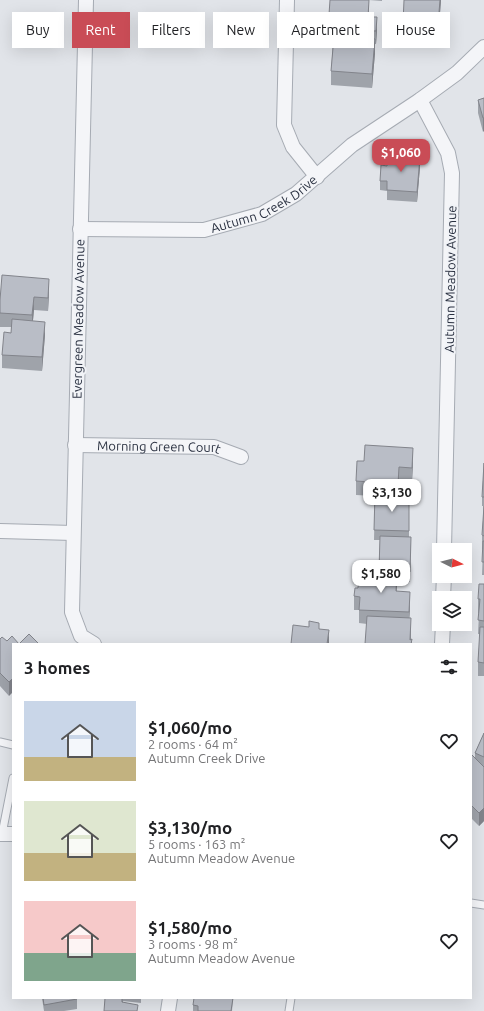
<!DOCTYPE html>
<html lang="en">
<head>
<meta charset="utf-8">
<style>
	body { margin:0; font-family:Ubuntu,sans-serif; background:#f6f6f6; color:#202124; height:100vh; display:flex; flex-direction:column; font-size:15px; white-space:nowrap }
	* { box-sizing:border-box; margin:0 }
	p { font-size:13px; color:#757577 }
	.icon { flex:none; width:22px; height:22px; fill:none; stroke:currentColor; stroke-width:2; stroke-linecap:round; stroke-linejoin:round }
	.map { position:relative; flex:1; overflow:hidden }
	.panel { position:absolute; left:12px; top:643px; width:460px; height:356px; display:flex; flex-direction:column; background:#fff; border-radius:0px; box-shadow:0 4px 16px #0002 }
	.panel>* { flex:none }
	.banner { position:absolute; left:12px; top:12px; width:460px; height:36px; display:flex; gap:8px }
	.needle { width:26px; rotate:96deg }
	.buttons { position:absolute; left:432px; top:543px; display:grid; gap:8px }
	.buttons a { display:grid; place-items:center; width:40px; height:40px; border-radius:0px; background:#fff; box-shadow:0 4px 16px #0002; font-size:20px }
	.price { position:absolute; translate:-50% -34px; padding:0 9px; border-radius:8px; background:#fff; color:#222; font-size:13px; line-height:26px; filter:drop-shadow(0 1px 2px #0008) }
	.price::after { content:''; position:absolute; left:50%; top:24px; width:12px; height:9px; margin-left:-6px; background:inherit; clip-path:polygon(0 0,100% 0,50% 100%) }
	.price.selected { background:#c94c56; color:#fff }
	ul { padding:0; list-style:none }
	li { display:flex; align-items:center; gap:12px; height:100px; padding:0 12px }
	li span { display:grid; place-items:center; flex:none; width:112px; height:80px; border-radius:0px; color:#555 }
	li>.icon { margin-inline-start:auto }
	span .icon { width:48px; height:48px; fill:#fffc; stroke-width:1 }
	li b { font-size:17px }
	h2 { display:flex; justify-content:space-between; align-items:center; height:48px; padding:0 12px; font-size:17px }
	.chip { padding:0 14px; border-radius:0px; background:#fff; box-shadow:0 4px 16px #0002; font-size:14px; line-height:36px }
	.chip.selected { background:#c94c56; color:#fff }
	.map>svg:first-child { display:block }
</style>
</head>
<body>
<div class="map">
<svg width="484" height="1011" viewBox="0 0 484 1011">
	<rect width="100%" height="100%" fill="#e1e4e9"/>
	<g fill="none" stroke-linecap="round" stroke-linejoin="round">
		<defs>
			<path id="service" d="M0,742l13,3
				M2,834l11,-56
				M471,903l13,2
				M289,1011l2,-13"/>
			<g id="minor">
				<path d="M86,0l-14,612 9,24 13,8"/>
				<path d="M287,0l-3,125 9,22 24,30"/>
				<path d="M420,100l28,53 4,20 -8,377"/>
				<path id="s1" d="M80,229l124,1 58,-16 34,-20 56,-49 68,-45 37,-27 27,-26"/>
				<path id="s2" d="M75,445l139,2 27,10"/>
				<path d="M0,531l73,2"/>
				<path d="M443,598l1,-22"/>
				<path d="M442,644l1,-20"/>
				<path d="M0,834h13"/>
				<path d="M168,1011l2,-13"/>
			</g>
		</defs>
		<!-- service casing -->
		<use href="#service" stroke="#a6abb3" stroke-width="9"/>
		<!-- minor casing -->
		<use href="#minor" stroke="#a6abb3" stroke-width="16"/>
		<!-- service -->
		<use href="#service" stroke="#f4f5f8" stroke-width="7"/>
		<!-- minor -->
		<use href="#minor" stroke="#f4f5f8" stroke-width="14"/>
	</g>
	<!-- wall -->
	<path fill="#9fa3aa" d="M369,0h13v1z
		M441,0l-3,39 -35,-2v-14z
		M369,8v9l8,13 -1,14h-1v9l-3,35 -41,-3v-14l2,-29h-5v-13z
		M484,98l-1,34 -5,-19v-13z
		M387,166l33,1 -3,35 -30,-2v-9l-7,-1v-9z
		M49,292l-1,19 -14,-1 -1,11 12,14 -3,36 -40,-3v-13l9,-22v-6h-11v-27z
		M413,462l-1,19h-13l-1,14h11v42l2,9 -1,36 -13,-1v11l13,14 -1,12 2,14v8l1,4 -45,-20 -8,-1v-13h-5v-14l4,-8 21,-13 1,-35h-6l1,-44 -19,-1v-14z
		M484,463v43h-2v-9z
		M484,506v69h-2l1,-26h-1v-14z
		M484,584v92h-6v-14l2,-28h-2l1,-21h-1v-14z
		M12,636l-3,60 -9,-10v-47l7,2z
		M484,733v33h-1l1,1v54l-5,5 -8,-8v-64l4,4v-5z
		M42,998h35v11l-13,2h-20z
		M105,998h36v5l-18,-2v2l15,8z
		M233,998l-1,13h-39v-6z"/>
	<!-- shaded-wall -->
	<path fill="#82848b" d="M369,0v8l-1,22v-13z
		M440,0h1l-3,39v-14z
		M377,17v13l-1,14v-13z
		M375,39v14l-3,35v-14z
		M483,118h1v13l-1,1z
		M420,157v10l-3,35v-10z
		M49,279v13l-1,19v-13z
		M34,297v13l-2,19v-14z
		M45,322v13l-3,36v-14z
		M413,448v14l-1,19v-13z
		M399,467v14l-1,16v-13z
		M410,592v14l-1,20v-14z
		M411,618v14l-1,12z
		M329,630v14h-2z
		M13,678v14l-4,4v-14z
		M484,808v13l-5,5v-13z"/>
	<!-- building -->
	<path fill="#b9bdc6" stroke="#82848b" d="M330,0h39l-1,17h9l-1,14 -48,-2z
		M404,0h36l-2,25 -35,-2z
		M334,36l41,3 -3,35 -41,-3z
		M484,98v20h-1l-5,-18z
		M387,155l33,2 -3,35 -30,-2v-9h-7l1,-16 6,1z
		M2,275l47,4 -1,19 -14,-1 -2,18 -32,-2v-13z
		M12,319l33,3 -3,35 -40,-2 2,-23 7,1z
		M365,445l48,3 -1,20 -13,-1 -1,17 -42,-3 1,-20h7z
		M484,463v34h-2z
		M375,494l34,1v36l-35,-1z
		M484,506v30l-2,-1z
		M380,536l31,1 -1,35 -31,-1z
		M483,541h1v21h-2z
		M359,574l38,2 -1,15 14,1 -1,20 -50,-2 1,-13 -6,-1 1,-8h3z
		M479,584h5v37l-6,-1 2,-21h-2z
		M367,616l44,2 -1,22 2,-1 -1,5h-46z
		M309,621l10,2v6l10,1 -2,14h-36l2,-19 16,2z
		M480,627h4v36l-6,-1z
		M29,634l10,10h-26v34l-4,4 -9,-9v-34l2,-2 5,4 5,-5 7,8z
		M484,733v24l-9,-4z
		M471,754l13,13v41l-5,5 -8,-8z
		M43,998h34v1l-33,6z
		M105,998h17v4l16,3 -1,6h-33z
		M194,998h39l-2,13h-33v-5l-5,-1z"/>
	<g text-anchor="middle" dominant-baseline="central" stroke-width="4" stroke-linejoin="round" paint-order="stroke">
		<!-- street labels -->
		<g font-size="13" fill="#2a3141" stroke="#f1f3f7">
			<text stroke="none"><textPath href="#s1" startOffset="190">Autumn Creek Drive</textPath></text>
			<text transform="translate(450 279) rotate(-89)">Autumn Meadow Avenue</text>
			<text transform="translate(78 319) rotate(-89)">Evergreen Meadow Avenue</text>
			<text stroke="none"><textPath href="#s2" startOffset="84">Morning Green Court</textPath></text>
		</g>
	</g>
</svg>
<div class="buttons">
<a><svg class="needle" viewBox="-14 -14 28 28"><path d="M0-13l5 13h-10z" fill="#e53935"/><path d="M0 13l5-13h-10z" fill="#757577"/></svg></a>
<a><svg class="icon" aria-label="layers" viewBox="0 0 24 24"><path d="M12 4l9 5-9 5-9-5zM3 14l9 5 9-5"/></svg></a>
</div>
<b class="price selected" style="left:401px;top:173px">$1,060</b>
<b class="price" style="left:392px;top:513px">$3,130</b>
<b class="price" style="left:381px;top:594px">$1,580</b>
<div class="banner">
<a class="chip">Buy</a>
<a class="chip selected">Rent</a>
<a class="chip">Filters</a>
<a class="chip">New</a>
<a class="chip">Apartment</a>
<a class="chip">House</a>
</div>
<section class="panel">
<h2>3 homes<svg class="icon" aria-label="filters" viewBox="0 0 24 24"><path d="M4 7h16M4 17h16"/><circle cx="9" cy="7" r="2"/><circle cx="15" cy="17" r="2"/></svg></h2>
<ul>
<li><span style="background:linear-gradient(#c9d6e8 70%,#c2b280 0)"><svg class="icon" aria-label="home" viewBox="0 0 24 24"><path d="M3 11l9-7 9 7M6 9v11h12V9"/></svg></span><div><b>$1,060/mo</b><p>2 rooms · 64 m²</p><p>Autumn Creek Drive</p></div><svg class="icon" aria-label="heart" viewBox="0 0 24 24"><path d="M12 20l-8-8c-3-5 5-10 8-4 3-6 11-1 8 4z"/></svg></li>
<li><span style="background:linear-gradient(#dfe7d0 65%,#c2b280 0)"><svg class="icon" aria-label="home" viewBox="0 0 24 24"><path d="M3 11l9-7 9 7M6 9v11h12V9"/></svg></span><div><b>$3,130/mo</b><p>5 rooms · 163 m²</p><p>Autumn Meadow Avenue</p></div><svg class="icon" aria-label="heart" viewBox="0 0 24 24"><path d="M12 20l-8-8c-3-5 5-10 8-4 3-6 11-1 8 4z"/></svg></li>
<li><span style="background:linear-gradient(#f6c9c9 65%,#7fa58c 0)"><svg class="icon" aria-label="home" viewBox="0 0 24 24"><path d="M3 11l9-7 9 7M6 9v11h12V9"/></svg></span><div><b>$1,580/mo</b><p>3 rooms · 98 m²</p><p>Autumn Meadow Avenue</p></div><svg class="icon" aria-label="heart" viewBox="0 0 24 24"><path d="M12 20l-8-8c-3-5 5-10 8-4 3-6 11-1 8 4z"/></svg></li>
</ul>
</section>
</div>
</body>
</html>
